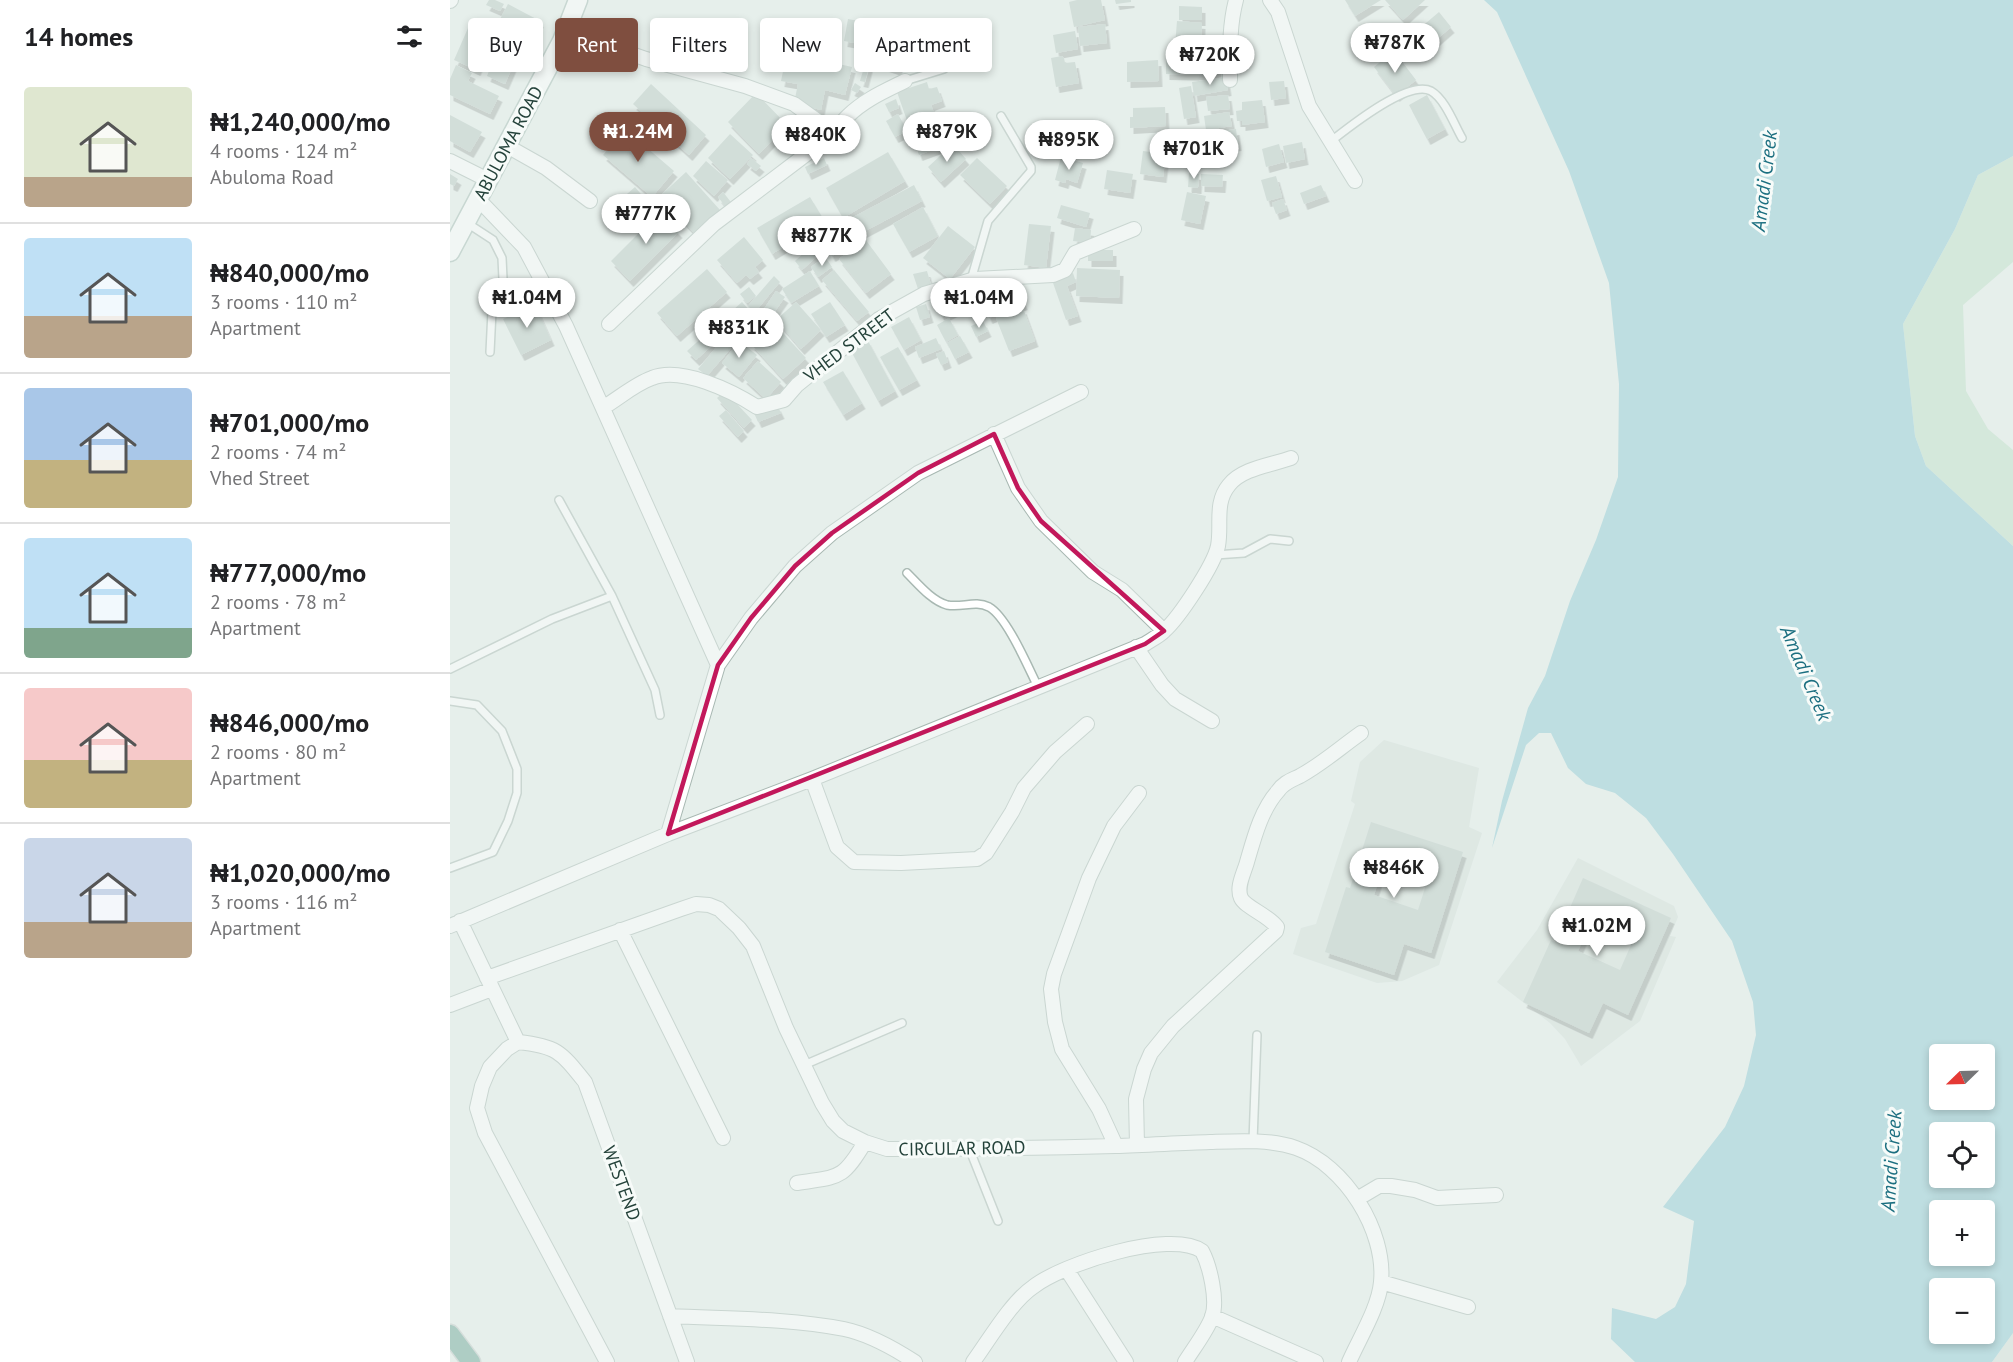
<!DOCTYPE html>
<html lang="en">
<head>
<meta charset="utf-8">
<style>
	body { margin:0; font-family:"PT Sans",sans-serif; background:#f2f2f2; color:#202124; height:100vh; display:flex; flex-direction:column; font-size:22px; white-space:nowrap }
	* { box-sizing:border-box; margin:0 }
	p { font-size:20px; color:#757577 }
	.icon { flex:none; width:33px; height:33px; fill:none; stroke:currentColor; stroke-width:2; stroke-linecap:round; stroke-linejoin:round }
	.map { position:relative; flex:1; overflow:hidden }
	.side { display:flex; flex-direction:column; background:#fff; width:450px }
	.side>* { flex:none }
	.guide { position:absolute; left:18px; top:18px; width:570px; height:54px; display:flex; gap:12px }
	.needle { width:39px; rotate:247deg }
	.buttons { position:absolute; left:1479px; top:1044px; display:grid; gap:12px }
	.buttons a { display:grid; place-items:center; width:66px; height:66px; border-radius:6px; background:#fff; box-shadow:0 3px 9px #0003; font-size:30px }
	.price { position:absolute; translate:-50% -51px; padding:0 14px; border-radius:21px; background:#fff; color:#222; font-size:20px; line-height:39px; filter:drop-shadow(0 2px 3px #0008) }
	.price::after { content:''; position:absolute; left:50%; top:36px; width:18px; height:14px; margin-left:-9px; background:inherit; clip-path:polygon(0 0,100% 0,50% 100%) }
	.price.on { background:#7f4e3f; color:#fff }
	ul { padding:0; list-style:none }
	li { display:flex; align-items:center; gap:18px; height:150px; padding:0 24px }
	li+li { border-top:2px solid #e0e0e0 }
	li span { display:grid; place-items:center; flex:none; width:168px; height:120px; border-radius:6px; color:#555 }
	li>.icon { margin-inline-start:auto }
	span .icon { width:72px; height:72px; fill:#fffc; stroke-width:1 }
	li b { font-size:26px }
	h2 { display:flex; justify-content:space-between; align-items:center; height:72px; padding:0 24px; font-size:26px }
	.chip { padding:0 21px; border-radius:6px; background:#fff; box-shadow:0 3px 9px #0003; font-size:21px; line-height:54px }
	.chip.on { background:#7f4e3f; color:#fff }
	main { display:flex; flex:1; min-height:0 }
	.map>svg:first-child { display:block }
</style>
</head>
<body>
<main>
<section class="side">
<h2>14 homes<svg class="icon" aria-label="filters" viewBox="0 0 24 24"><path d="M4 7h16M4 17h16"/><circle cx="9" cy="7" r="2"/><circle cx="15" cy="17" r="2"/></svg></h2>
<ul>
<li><span style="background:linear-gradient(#dfe7d0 75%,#b9a48a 0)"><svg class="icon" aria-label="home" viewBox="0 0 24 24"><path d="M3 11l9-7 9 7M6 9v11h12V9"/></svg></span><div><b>₦1,240,000/mo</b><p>4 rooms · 124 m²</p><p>Abuloma Road</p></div></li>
<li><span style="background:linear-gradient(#bfe0f5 65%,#b9a48a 0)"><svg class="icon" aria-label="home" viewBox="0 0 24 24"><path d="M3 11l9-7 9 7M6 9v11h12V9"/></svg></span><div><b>₦840,000/mo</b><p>3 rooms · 110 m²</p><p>Apartment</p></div></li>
<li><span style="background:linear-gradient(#a9c7e8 60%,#c2b280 0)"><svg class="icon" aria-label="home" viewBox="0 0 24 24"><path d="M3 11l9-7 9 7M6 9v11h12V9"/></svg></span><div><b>₦701,000/mo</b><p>2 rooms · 74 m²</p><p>Vhed Street</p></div></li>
<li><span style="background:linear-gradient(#bfe0f5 75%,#7fa58c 0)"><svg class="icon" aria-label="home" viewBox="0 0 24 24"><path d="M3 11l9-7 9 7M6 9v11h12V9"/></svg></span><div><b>₦777,000/mo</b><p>2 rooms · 78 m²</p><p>Apartment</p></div></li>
<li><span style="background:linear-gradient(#f6c9c9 60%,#c2b280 0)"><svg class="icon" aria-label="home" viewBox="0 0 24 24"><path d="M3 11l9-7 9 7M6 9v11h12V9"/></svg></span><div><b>₦846,000/mo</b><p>2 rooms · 80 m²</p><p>Apartment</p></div></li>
<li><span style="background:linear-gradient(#c9d6e8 70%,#b9a48a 0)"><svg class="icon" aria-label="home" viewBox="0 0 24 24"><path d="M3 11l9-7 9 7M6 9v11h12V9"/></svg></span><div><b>₦1,020,000/mo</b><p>3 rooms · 116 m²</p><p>Apartment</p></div></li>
</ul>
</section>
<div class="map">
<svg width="1563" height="1362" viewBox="0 0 1563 1362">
	<defs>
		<filter id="shadow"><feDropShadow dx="3.5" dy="6" stdDeviation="0" flood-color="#0004"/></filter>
	</defs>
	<rect width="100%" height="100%" fill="#e6efeb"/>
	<!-- built -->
	<path fill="#d4dfda" d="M934,740l95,28 -10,59 13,6 -43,132 -37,16 -25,2 -84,-29 8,-26 15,-4 39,-120 -4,-3 9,-39z
		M1128,858l96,48 4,11 -8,19 6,1 -36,84 -59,45 -16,-27 -15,-16 -53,-41 40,-52z
		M1563,1333v29h-21z"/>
	<!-- green -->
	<path fill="#bfe0c8" d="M1563,156v106l-50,43 3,86 22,38 25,21v96l-87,-80 -11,-30 -12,-112 52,-95 23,-54z"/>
	<!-- water -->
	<path fill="#8ec9d4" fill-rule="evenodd" d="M1034,0h529v156l-35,19 -23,54 -52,95 12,112 11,30 87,80v787l-21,29h-357l-24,-23 1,-31 44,11 19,-12 11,-23 8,-63 -31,-14 62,-80 19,-41 12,-51 -3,-33 -21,-61 -59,-87 -27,-36 -31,-25 -29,-9 -18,-16 -17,-35h-12l-13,12 -34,103 10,-47 26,-93 17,-32 25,-75 26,-61 22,-63 1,-93 -10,-101 -40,-112 -72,-159zM1490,1054h44v46h-44zM1490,1132h44v46h-44zM1490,1210h44v46h-44zM1490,1288h44v46h-44z"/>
	<!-- building -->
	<path fill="#bbcac4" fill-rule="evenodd" filter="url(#shadow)" d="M39,0h6l9,4 -4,7 -14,-6z
		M627,0h24l4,20 -31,7 -5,-25z
		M665,0h16v2l-15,2z
		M895,0h36l-26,16z
		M935,0h40l-22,20z
		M58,4l32,17 -12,24 -5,-3 -18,42 -18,-8 7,-18 -10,-4 -7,16 -23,-10 18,-41 46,21 -22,-13z
		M729,6l23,1v13h-23z
		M989,12l12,15 -32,28 -13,-15z
		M398,19l58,11 -4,22 -58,-11z
		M727,21l25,2 -1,25 -26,-2z
		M655,24l2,19 -27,3 -2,-19z
		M625,31l3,18 -22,4 -3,-18z
		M428,49l24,8 -4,13 -25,-8z
		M944,51l22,29 -20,16 -22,-29z
		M337,52l65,15 -7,28 -20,-5 -4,20 -27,-7 4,-19 -17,-3z
		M418,54l4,1 -7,27 -5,-1z
		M716,54l52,1v20l-52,-1z
		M612,56l2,2 1,5 10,-1 4,21 -23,4 -5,-29z
		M708,60l1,21 -32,1v-20z
		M6,65l16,8 -4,8 31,15 -9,18 -40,-19v-16z
		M776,77l2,13 -34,6 -2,-14z
		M834,81l2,17 -15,2 -2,-18z
		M477,82l2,7 8,-2 5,14 -11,4 8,21 10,-4 5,13 -10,4 2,6 -27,10 -22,-63z
		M405,83l6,4 -4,6 -6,-3z
		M201,84l55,51 -17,20 -56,-51z
		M741,86l5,31 -12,2 -5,-31z
		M306,93l31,32 -28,29 -31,-32z
		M778,95l2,14 -22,2 -2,-14z
		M977,95l18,34 -18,10 -18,-34z
		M446,99l3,9 -10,4 -4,-8z
		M812,100l3,22 -23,3v-4h-5l-1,-10 6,-1v-8z
		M715,107l1,19 -36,2v-11h3v-9z
		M779,112l3,14 -26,4 -2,-14z
		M448,114l9,17 -12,6 -9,-16z
		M0,115l32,17 -12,20 -20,-11z
		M349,117l8,9 -7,6 7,-5 10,13 -9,8 -20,-22z
		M175,129l49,42 -22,26 -49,-42z
		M786,129l2,16 -22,3 -2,-16z
		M280,134l23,21 -23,24 -22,-21z
		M852,142l3,17 -19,4 -3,-17z
		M503,144l13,15 -25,23 -13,-15z
		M829,144l5,18 -18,5 -4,-18z
		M693,151l23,3 -3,23 -23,-3z
		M438,152l17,29 -62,37 -17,-30z
		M611,157l22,6 -6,20 -11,-4 -1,4 -10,-3z
		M301,158l10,8 -5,5 -9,-7z
		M374,158l3,7 -19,9 -3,-7z
		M527,158l30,28 -17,18 -30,-29z
		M256,161l22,19 -14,16 -21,-20z
		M657,170l26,4 -3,19 -26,-4z
		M236,172l34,38 -25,24 -35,-38z
		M739,173l10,1 -1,14 -10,-1z
		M0,174l8,5 -4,7 -4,-2z
		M751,174l22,1 -1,12 -21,-1z
		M826,176l6,21 -15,4 -6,-21z
		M464,185l8,16 -72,38 -8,-16z
		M871,185l5,11 -22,8 -4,-11z
		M185,187l16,19 -22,20 -17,-19z
		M273,192l11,14 -6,4 -10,-13z
		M737,192l19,4 -6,28 -19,-4z
		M360,197l15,25 -53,32 -15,-26z
		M833,199l4,11 -11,4 -4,-11z
		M611,205l29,8 -4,14 -29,-9z
		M215,207l9,10 -5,5 10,10 -49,49 -19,-20z
		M473,207l15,29 -29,16 -16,-28z
		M579,224l22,2 -5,42 -22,-3z
		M498,226l27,21 -25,32 -27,-21z
		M625,228l16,2 -1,13 -17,-2z
		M379,230l7,9 -34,31 -7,-9z
		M397,236l5,8 -20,12 -4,-8z
		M294,237l19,23 -8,7 4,5 -9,7 -4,-4 -9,8 -20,-23z
		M415,239l26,35 -25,19 -27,-34z
		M638,250h25v11h-25z
		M375,257l7,10 -14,10 -7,-10z
		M627,268l43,2 -1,28 -43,-2z
		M257,269l20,23 -50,44 -20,-23z
		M384,270l35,42 -12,9 -35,-41z
		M360,271l9,15 -28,17 -9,-14z
		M477,271l4,14 -13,4 -5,-15z
		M623,273l3,9 -9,4 11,30 -12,4 -14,-40z
		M324,276l6,6 -25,30 -7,-6z
		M564,279l10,25 -35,14 -10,-24z
		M299,287l7,9 -9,7 -7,-9z
		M326,291l9,6 -19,27 -8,-6z
		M498,293l8,17 -14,7 -9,-17z
		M292,302l8,9 -54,49 -9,-9z
		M346,302l25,28 -20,19 -25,-29z
		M380,302l15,23 -19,12 -15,-23z
		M85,304l16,36 -30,15 -18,-36z
		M476,304l4,13 -10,3 -4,-13z
		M573,308l12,33 -26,10 -13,-33z
		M297,315l9,7 -14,18 -8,-7z
		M459,317l12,23 -17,10 -13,-23z
		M499,318l9,17 -12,7 -9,-17z
		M533,321l5,10 -12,6 -5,-11z
		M323,322l33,36 -23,21 -32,-35z
		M279,332l9,8 -31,36 -9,-7z
		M510,336l9,16 -14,7 -8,-16z
		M486,338l5,11 -22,9 -4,-11z
		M417,339l28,52 -17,10 -28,-52z
		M289,341l18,14 -18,22 -17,-14z
		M448,347l19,33 -18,10 -19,-33z
		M494,351l4,11 -7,3 -5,-11z
		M308,361l23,21 -15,17 -23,-21z
		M393,371l19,32 -19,12 -20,-33z
		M275,391l27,29 -8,8 -27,-30z
		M327,405l4,8 -23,9 -4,-9z
		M276,410l18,21 -6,6 -19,-21z
		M921,822l92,30 -32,101 -27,-9 -10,31 -69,-23 21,-65 4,1zM938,852l44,14 -14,44 -44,-15z
		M1133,878l88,40 -43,97 -25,-12 -14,30 -66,-31 28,-62 4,2zM1146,910l42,19 -18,41 -42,-19z"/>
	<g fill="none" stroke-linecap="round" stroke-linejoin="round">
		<defs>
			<path id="lane" d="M455,81l39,-12 5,-5v-34
				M880,142c18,-14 78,-63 101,-51 14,8 23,33 31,47
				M17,223l26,17 9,18 1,21 -11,32 -2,41
				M521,280l17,-59 43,-50v-4l-30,-51
				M109,500l53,96 43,94 5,25
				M765,555l29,-2 26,-14 19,2
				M457,573c11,11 25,28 40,32 15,3 28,-5 42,2 18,10 39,60 49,80
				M0,669l102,-50 60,-23
				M0,701l27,4 25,26 15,38v24l-9,28 -15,31 -43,16
				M354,1065l98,-42
				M803,1141l4,-106
				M519,1148l29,73"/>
			<path id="street" d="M820,0l8,12 31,94 46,75
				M0,1l1,-1
				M116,31l80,28 99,27 49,18 40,29
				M780,80c0,-26 -1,-54 6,-80
				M57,146l39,22 44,33
				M0,161l38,19
				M28,199l46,48 42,79 152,339 -50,169
				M159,324l105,-100 107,-81c10,-8 18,-18 27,-27 16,-16 37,-25 57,-35
				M154,407c15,-9 31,-23 48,-29 29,-12 80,13 105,29l27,-7 13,-15 82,-66 45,-25 51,-15 78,-4 12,-5 10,-17 59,-24
				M544,434l24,54 23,33 52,51 29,18 42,41
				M686,647l26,38 13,14 37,22
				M268,665l33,-47 44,-52 37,-33 86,-60 163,-81
				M362,779l25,68 17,15 47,1 76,-4 9,-6 26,-41 12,-24 31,-36 32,-28
				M10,921l58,121
				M0,926l218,-92 144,-55 333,-135c6,-4 14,-8 19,-13 15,-13 50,-66 54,-85 4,-21 -4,-43 11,-61 13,-17 43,-20 62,-27
				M170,930l103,208
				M37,978l194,-69 15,-5 13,1 10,4 20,19 14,18 33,82 36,75 11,18 10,10 22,11 22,7c76,0 152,-1 228,-3 32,-1 64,-3 95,-4 28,-1 60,-3 86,6 49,17 90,83 85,134 -2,25 -22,57 -32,80
				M0,1005l42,-16
				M68,1042c39,4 43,10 67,40l102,280
				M68,1042l-11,7 -17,18 -8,19 -5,22 8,25 122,229
				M687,1145l-1,-46 8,-30 7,-16 22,-27 103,-95 1,-4c-9,-12 -32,-20 -36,-29 -5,-11 3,-25 6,-36 7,-24 14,-52 31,-71 6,-9 14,-11 22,-15 22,-12 41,-29 61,-43
				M666,1146l-17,-37 -37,-60 -7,-27 -4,-33 3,-15 35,-96 25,-52 25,-33
				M347,1183c42,-7 45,-2 68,-41
				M907,1199l22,-13h12l24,4 22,8 59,-3
				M617,1270l59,92
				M931,1282l87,25
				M220,1316c57,3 117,2 174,13 24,5 51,20 71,33
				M762,1316l104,46
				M523,1362c16,-22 38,-60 60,-75 29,-23 137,-58 169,-36 8,15 16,50 10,66 -5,14 -19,32 -27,45"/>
			<path id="secondary" d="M0,252l112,-211 16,-41"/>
			<path id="primary" d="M0,1334l21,28"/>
		</defs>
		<!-- lane casing -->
		<use href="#lane" stroke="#a8b8b2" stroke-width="10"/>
		<!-- street casing -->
		<use href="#street" stroke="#a8b8b2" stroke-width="16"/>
		<!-- secondary casing -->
		<use href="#secondary" stroke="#a4bbb3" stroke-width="21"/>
		<!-- primary casing -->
		<use href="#primary" stroke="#c2cac8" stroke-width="21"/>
		<!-- lane -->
		<use href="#lane" stroke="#fff" stroke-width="7"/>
		<!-- street -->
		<use href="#street" stroke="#fff" stroke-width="14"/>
		<!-- secondary -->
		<use href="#secondary" stroke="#fff" stroke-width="18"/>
		<!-- primary -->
		<use href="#primary" stroke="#6aa596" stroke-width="18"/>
	</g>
	<!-- marked area -->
	<path d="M0 0H1563V1362H0ZM544,434l24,54 23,33 123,110 -19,13 -477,190 50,-169 33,-47 44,-52 37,-33 86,-60z" fill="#e6efeb" fill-opacity=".55" fill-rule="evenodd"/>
	<path fill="none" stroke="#c2185b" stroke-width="4.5" stroke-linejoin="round" d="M544,434l24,54 23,33 123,110 -19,13 -477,190 50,-169 33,-47 44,-52 37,-33 86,-60z"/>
	<g text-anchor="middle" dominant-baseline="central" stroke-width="6" stroke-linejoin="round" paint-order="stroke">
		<!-- street labels -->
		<g font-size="18" fill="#24423a" stroke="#f7fbf9">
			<text transform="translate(58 143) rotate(-62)">ABULOMA ROAD</text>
			<text transform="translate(399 345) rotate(-37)">VHED STREET</text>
			<text transform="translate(512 1148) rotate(-1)">CIRCULAR ROAD</text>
			<text transform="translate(172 1183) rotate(70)">WESTEND</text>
		</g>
		<!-- water labels -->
		<g font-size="20" font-style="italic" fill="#1c6f80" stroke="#f7fbf9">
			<text transform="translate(1314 181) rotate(-83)">Amadi Creek</text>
			<text transform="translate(1356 673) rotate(67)">Amadi Creek</text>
			<text transform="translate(1441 1161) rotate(-86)">Amadi Creek</text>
		</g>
	</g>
</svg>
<div class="buttons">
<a><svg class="needle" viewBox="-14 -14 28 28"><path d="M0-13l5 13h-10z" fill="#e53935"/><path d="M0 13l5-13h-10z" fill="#757577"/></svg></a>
<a><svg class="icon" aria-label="locate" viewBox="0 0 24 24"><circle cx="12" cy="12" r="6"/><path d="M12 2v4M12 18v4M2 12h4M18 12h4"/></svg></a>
<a>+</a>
<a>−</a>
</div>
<b class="price" style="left:945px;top:74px">₦787K</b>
<b class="price" style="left:760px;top:86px">₦720K</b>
<b class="price on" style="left:188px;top:163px">₦1.24M</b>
<b class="price" style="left:497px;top:163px">₦879K</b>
<b class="price" style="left:366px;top:166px">₦840K</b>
<b class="price" style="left:619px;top:171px">₦895K</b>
<b class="price" style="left:744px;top:180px">₦701K</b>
<b class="price" style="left:196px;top:245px">₦777K</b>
<b class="price" style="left:372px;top:267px">₦877K</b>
<b class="price" style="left:77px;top:329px">₦1.04M</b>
<b class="price" style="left:529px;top:329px">₦1.04M</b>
<b class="price" style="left:289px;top:359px">₦831K</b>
<b class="price" style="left:944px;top:899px">₦846K</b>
<b class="price" style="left:1147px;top:957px">₦1.02M</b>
<div class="guide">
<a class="chip">Buy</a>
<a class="chip on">Rent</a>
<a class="chip">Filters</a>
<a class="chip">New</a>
<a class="chip">Apartment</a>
</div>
</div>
</main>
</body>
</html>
